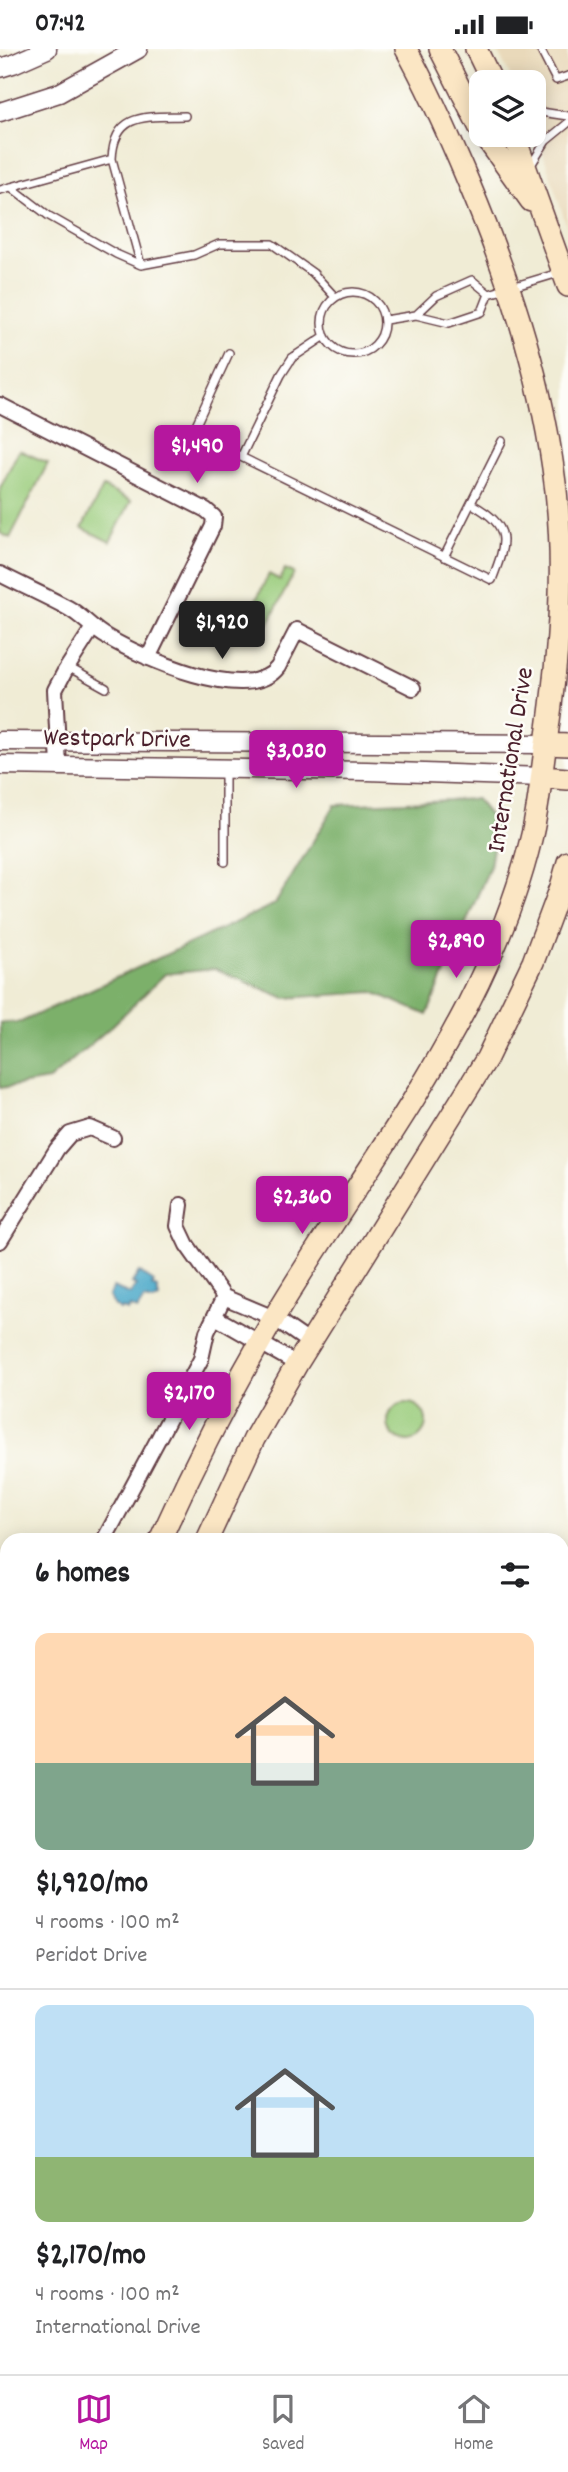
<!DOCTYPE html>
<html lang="en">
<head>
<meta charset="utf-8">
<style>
	body { margin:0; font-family:Dekko,sans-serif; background:#f6f6f6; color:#202124; height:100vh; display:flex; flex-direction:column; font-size:26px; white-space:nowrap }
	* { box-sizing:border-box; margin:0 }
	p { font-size:23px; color:#757577 }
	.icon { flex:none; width:38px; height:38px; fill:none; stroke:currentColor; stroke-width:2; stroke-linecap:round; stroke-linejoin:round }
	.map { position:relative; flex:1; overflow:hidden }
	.details { position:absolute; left:0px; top:1484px; width:569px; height:842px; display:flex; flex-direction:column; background:#fff; border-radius:21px 21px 0 0; box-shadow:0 4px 18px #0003 }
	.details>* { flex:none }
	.tools { position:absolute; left:469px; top:21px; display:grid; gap:14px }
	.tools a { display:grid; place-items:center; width:77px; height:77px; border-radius:14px; background:#fff; box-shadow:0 4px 18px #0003; font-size:35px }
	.price { position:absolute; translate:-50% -60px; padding:0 16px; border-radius:7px; background:#b5179e; color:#fff; font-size:23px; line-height:46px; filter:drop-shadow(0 2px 4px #0008) }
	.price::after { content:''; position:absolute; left:50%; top:42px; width:21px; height:16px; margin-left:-10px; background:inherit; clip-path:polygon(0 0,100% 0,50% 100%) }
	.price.current { background:#222; color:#fff }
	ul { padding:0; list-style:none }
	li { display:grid; align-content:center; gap:14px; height:371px; padding:0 35px }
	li+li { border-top:2px solid #e0e0e0 }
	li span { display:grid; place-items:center; height:217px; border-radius:14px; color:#555 }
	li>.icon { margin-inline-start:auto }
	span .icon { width:126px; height:126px; fill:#fffc; stroke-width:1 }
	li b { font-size:30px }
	h2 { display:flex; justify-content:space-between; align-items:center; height:84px; padding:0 35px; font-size:30px }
	.status { display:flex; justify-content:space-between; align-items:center; height:49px; padding:0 35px; background:#fff; direction:ltr }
	.status svg { height:19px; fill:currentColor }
	.tabs { display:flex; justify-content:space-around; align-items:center; height:98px; border-top:2px solid #e0e0e0; background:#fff; font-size:19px; color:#757577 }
	.tabs a { display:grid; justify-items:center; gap:4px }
	.tabs .current { color:#b5179e }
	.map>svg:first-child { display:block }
</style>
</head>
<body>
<div class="status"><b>07:42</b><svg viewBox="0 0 49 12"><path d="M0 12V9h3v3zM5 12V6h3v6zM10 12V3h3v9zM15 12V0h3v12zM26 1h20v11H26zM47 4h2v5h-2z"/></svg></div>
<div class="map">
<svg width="568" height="2325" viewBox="0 0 568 2325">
	<rect width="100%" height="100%" fill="#fdfcf7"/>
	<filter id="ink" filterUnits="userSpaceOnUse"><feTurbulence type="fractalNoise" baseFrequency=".0143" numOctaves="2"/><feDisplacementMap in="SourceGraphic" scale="14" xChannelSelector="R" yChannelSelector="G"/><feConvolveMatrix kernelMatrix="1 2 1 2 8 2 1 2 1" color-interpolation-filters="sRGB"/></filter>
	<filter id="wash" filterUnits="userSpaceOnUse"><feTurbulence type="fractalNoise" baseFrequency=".00686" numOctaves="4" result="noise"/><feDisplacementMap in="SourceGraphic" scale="28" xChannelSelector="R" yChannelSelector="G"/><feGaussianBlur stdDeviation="1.57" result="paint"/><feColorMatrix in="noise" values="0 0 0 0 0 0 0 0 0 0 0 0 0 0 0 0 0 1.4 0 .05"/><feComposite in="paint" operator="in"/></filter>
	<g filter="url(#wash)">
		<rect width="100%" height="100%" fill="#f0ecd5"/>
		<!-- built -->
		<path fill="#e9d9ba" d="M496,0h72v181l-34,-104v-44h-20z
			M0,2213l7,2v104h378l5,6h-390z"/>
		<!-- industrial -->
		<path fill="#c9c3b8" d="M568,2013v312h-94l-5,-6h93v-304z"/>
		<!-- green -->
		<path fill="#9acc7b" stroke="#727653" stroke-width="2" d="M19,401l29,13 -38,75 -10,-5v-45z
			M103,438l28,14 -21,41 -28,-14z
			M285,520l9,4 -26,51 -8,-4 5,-11 -11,-5 15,-30 11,6z
			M388 1373a19 19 0 1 1 38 0a19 19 0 1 1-38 0Z
			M0,1662l7,4v65l-7,11z
			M7,1970v133l-7,-3v-119z"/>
		<!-- forest -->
		<path fill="#7bb06b" stroke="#62684b" stroke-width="2" d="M476,750l21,26 -7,41 -63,149 -54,-23 -88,6 -70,-29 -50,5 -52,51 -64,55 -49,8v-65l21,-1 254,-118 60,-99z"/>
		<!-- water -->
		<path fill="#4ba9c9" stroke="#4a647a" stroke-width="2" d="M139,1223l15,10 -2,4 5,2 2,10 -6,3 -9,-2 -7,11 -7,-3 -3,4 -5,-3 -2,2 -6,-4 -5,-10 4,-9 17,7 6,-9 -4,-2z"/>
	</g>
	<g filter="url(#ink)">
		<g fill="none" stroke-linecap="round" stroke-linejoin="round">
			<defs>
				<path id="service" d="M540,0l16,31 12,-4
					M534,62l34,5
					M531,116l15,-24 22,-18
					M11,138l38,29 67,38 25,11 53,-10 25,-11h53l41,29 22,24
					M0,141l112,-31
					M141,216l-29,-106c2,-48 36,-42 73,-43
					M322 274a31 31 0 1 1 62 0a31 31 0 1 1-62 0Z
					M489,245l73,-22
					M416,266l20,-19 36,-16 17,14
					M385,271l31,-5 33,8 33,-11 7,-18
					M229,304l-35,76 47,28 251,123c15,-39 20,-53 -20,-76
					M241,408l40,-82 11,-17 33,-22
					M444,508l58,-116
					M68,618l38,21
					M225,813v-91
					M562,2043l6,13
					M562,2250l6,-3
					M481,2319l1,6
					M164,2325l2,-6"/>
				<path id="minor" d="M0,356l206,105 8,7 -1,9 -65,132
					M0,525c23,12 46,22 68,34 15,8 24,21 39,29 32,19 142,70 171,30l19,-37 116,58
					M59,717l-4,-76 10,-19 27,-42
					M181,1156l-3,21 9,19 37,52 50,21 36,25
					M0,1192l57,-92 13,-15 20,-6 23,10
					M215,1268l82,47
					M104,1491l97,-181 6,-27 17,-35
					M0,1545l7,4"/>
				<path id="tertiary" d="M0,19l13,-4 34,-15
					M0,63l59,-19 79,-44
					M0,692l546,3
					M0,716l367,6 175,6
					M421,2319l5,6"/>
				<path id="secondary" d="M440,0l41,81
					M476,0l16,33
					M484,86l47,66
					M514,86l54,151
					M546,695l22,1
					M542,728l26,2
					M160,1491c34,-76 73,-152 115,-224 62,-104 136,-202 192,-310 27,-53 50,-109 64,-167 8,-31 10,-64 15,-96 13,-91 21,-183 7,-275 -14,-100 -46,-194 -85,-287 -19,-45 -38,-89 -62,-132
					M207,1491l47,-101 43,-75 190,-306 46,-96 28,-75 7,-25
					M0,1857l7,-12
					M0,1933l7,-11
					M562,1969l6,-2
					M562,1997l6,-2
					M0,2150l7,3
					M0,2183l7,3"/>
			</defs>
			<!-- service casing -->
			<use href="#service" stroke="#633e44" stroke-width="10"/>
			<!-- minor casing -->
			<use href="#minor" stroke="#633e44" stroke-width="18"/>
			<!-- tertiary casing -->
			<use href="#tertiary" stroke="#633e44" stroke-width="21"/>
			<!-- secondary casing -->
			<use href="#secondary" stroke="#633e44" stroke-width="24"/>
			<!-- service -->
			<use href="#service" stroke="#fff" stroke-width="7"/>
			<!-- minor -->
			<use href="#minor" stroke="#fff" stroke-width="14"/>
			<!-- tertiary -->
			<use href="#tertiary" stroke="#fff" stroke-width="18"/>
			<!-- secondary -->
			<use href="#secondary" stroke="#fbe6c4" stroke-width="21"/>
		</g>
	</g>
	<g text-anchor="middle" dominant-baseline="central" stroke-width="5" stroke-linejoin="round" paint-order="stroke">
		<!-- street labels -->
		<g font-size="26" fill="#4a1f2b" stroke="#fdfcf7">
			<text transform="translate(117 691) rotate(1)">Westpark Drive</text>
			<text transform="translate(512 711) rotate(-81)">International Drive</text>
		</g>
	</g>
</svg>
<div class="tools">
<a><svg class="icon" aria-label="layers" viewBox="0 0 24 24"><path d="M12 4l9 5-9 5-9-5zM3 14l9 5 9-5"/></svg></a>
</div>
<b class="price" style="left:197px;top:436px">$1,490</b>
<b class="price current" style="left:222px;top:612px">$1,920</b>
<b class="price" style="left:296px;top:741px">$3,030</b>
<b class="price" style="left:456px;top:931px">$2,890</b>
<b class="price" style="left:302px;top:1187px">$2,360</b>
<b class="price" style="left:189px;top:1383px">$2,170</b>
<section class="details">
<h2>6 homes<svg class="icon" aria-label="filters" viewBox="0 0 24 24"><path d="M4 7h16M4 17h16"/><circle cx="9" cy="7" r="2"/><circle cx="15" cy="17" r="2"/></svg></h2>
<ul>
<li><span style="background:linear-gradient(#ffd9b3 60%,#7fa58c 0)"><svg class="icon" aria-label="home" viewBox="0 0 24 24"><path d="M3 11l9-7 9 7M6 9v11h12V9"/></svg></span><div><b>$1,920/mo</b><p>4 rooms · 100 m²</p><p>Peridot Drive</p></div></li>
<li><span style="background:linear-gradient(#bfe0f5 70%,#8fb573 0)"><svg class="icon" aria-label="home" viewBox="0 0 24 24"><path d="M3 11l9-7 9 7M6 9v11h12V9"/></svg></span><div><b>$2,170/mo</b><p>4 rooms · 100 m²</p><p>International Drive</p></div></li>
</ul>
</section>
</div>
<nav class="tabs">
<a class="current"><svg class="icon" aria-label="map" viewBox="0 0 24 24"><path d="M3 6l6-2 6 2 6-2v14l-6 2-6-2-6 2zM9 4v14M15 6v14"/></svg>Map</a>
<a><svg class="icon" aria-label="saved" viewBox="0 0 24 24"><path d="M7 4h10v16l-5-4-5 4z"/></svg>Saved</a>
<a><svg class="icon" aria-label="home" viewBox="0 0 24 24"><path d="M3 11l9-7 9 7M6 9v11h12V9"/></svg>Home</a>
</nav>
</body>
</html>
